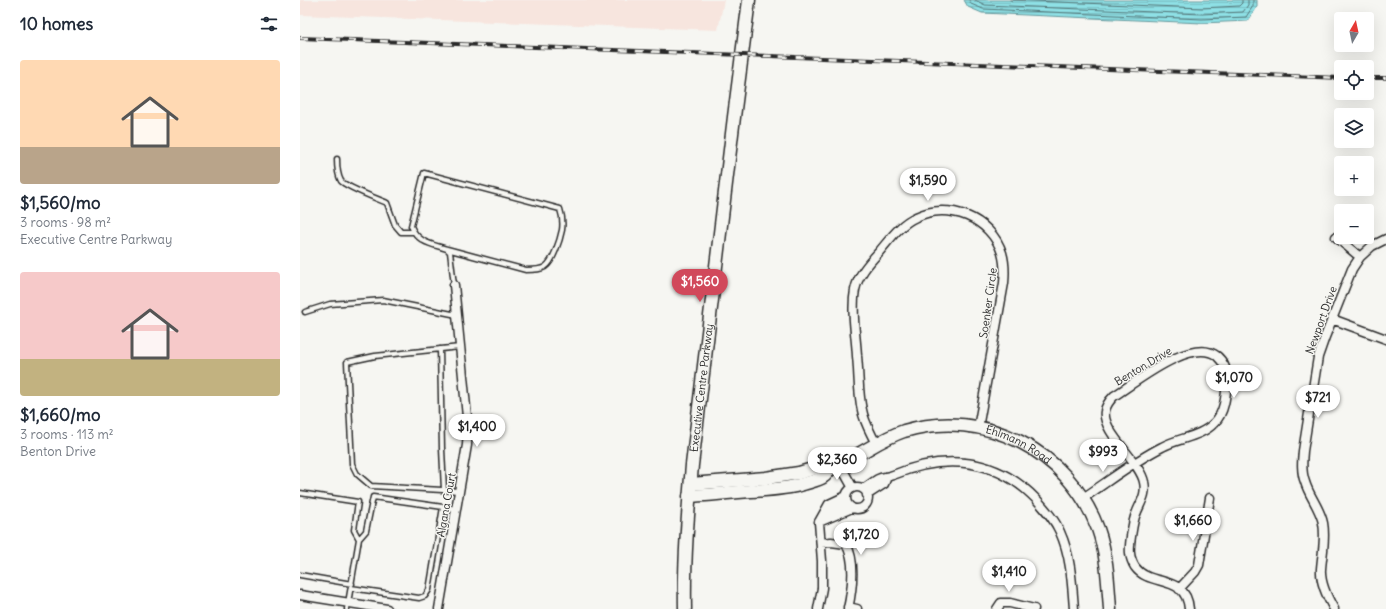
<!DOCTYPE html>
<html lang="en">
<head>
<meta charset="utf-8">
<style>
	body { margin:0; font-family:Delius,sans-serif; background:#f2f2f3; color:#1f2937; height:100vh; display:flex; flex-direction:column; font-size:15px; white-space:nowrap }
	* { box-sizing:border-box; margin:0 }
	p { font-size:13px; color:#747a83 }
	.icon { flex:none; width:22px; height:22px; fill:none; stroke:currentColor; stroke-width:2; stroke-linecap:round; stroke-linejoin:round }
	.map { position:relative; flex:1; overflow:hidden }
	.side { display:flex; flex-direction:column; background:#fff; width:300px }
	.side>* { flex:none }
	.needle { width:26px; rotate:9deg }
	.buttons { position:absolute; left:1034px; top:12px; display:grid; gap:8px }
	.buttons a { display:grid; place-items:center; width:40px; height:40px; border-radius:4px; background:#fff; box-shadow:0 4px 16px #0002; font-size:20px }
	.price { position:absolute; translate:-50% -34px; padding:0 9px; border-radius:14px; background:#fff; color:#222; font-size:13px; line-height:26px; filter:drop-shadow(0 1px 2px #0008) }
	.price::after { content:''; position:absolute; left:50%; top:24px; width:12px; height:9px; margin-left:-6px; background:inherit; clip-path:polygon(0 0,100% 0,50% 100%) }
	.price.on { background:#d1495b; color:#fff }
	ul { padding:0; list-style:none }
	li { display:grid; align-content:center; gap:8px; height:212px; padding:0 20px }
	li span { display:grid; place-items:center; height:124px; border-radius:4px; color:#555 }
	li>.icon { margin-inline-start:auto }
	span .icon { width:72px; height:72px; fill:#fffc; stroke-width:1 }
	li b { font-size:17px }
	h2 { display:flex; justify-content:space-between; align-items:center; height:48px; padding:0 20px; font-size:17px }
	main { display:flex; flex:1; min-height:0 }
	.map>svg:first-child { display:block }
</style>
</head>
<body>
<main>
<section class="side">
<h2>10 homes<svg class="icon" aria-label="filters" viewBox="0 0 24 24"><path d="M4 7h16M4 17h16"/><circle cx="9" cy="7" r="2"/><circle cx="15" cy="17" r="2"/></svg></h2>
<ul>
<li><span style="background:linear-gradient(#ffd9b3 70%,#b9a48a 0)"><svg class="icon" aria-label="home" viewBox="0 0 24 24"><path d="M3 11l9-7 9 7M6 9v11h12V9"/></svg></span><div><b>$1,560/mo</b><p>3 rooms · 98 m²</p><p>Executive Centre Parkway</p></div></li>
<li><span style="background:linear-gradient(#f6c9c9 70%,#c2b280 0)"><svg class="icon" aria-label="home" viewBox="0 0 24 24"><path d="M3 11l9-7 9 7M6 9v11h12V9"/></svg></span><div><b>$1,660/mo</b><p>3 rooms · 113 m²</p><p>Benton Drive</p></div></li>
</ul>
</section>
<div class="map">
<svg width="1086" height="609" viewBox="0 0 1086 609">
	<defs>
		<pattern id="water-rules" width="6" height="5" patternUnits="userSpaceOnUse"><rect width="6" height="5" fill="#8ee0e5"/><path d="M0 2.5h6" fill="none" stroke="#7bc0c5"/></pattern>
	</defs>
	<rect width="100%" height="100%" fill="#f6f6f2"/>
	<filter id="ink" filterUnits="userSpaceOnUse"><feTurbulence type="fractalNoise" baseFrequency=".025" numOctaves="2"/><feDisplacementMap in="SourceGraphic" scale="8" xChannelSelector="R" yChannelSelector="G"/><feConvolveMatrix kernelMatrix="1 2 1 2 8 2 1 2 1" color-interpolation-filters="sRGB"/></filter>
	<g filter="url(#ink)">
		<!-- built -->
		<path fill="#f7e5de" d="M0,0h424l-6,30 -418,-15z"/>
		<!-- water -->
		<path fill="url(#water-rules)" stroke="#66989b" d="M664,0h293v7l-9,14 -46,2 -220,-10 -14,-6z"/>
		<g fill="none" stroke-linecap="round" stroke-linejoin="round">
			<!-- shore -->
			<path stroke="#537375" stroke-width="1" d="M669,0l2,4 12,5 219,10 44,-2 7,-11v-6
				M675,0l10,5 217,9 41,-2 5,-7v-5
				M710,0l192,8 37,-2 3,-3v-3"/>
			<defs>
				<path id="lane" d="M37,159c0,7 0,15 4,22 5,6 37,18 46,22l8,22 6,7h13
					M147,249l79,21c6,0 14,0 19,-3 8,-5 15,-27 17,-37 1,-7 0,-15 -2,-21l-136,-36 -13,53c7,17 20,18 36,23l3,3 4,33
					M5,312l25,-8 53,-4 74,15
					M140,349l2,100 2,41
					M160,491l-89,-5 -14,-12 -5,-10 -5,-102 28,-6 85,-9
					M0,493l58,9 -4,28 5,9 -12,70
					M59,539l7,-8 7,-34 84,12
					M0,575l52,9
					M51,588l68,10 6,-2 4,-6 14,-83"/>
				<path id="street" d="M1036,237l24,20
					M1032,319l54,20
					M576,444c-5,-11 -12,-22 -14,-34 -4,-17 -3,-36 -5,-54 -1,-21 -6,-45 -2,-66 3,-15 14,-27 24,-38 11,-13 21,-28 37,-35 32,-16 75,1 86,36 3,10 3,19 2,30l-26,145
					M540,465l13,23
					M546 498a11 11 0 1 1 22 0a11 11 0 1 1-22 0Z
					M563,489c5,-3 10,-7 15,-10 5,-2 10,-2 15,-4 52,-22 104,-17 144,25 9,10 18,20 23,32 11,24 12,51 14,77
					M567,495l17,-11 3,-7
					M783,498c26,-17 51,-37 79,-51 16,-9 39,-10 52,-24 11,-10 12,-29 13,-43 0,-9 -3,-18 -10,-24 -25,-20 -82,27 -103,40 -4,4 -8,9 -9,15 -4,21 35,50 39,71 3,13 -4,21 -8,32 -3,6 -7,32 -6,39 0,4 3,11 5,14 15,21 51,6 54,42
					M525,511l10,-2 12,-6
					M519,522l33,-14
					M521,543l10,-1 15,2c10,17 6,46 2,65
					M879,589l16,-17 4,-7 11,-67
					M0,595l87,14
					M548,607l9,2
					M139,609l28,-164 1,-18 -14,-142
					M518,609l4,-21v-27l-3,-39 10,-18 17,-8
					M697,609l4,-6h9l24,6
					M1034,609c-7,-12 -14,-26 -13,-40 1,-15 5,-30 2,-46 -3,-15 -14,-27 -18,-41 -4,-10 -3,-21 -2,-31l15,-94 7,-20 27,-68 8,-12 12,-11 14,-7"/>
				<g id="secondary">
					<path d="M391,484l75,-6 33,-5 20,-6 11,2"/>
					<path id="s1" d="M389,496c20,-1 40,-3 61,-5 17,-1 36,-2 53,-7 6,-2 16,-4 20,-7 4,-2 5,-7 9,-9 7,-4 14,-6 21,-11 17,-9 33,-20 51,-26 80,-24 165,20 194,98 9,25 10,53 12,80"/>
					<path id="s2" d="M385,609c-1,-49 3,-96 7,-144l42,-348 15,-117"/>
				</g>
			</defs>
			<!-- lane casing -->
			<use href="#lane" stroke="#2b2b2b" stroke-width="7"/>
			<!-- street casing -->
			<use href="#street" stroke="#2b2b2b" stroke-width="11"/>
			<!-- secondary casing -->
			<use href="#secondary" stroke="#2b2b2b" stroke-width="15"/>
			<!-- lane -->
			<use href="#lane" stroke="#f6f6f2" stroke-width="4"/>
			<!-- street -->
			<use href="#street" stroke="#f6f6f2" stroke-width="8"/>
			<!-- secondary -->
			<use href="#secondary" stroke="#f6f6f2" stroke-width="12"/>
			<defs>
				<path id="rail" d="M0,38l1041,40
					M1067,78h19"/>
			</defs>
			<!-- rail casing -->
			<use href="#rail" stroke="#2b2b2b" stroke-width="4"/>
			<!-- rail -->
			<use href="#rail" stroke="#f6f6f2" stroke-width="2.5" stroke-dasharray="8" stroke-linecap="butt"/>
		</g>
	</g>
	<g text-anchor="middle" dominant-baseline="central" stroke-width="3" stroke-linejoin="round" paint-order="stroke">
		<!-- street labels -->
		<g font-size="11" fill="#2b2b2b" stroke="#f6f6f2">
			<text transform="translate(688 303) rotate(-82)">Soenker Circle</text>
			<text transform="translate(1021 320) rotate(-70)">Newport Drive</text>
			<text transform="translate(843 366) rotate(-31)">Benton Drive</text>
			<text stroke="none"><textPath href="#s2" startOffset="222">Executive Centre Parkway</textPath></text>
			<text stroke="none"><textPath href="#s1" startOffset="349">Ehlmann Road</textPath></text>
			<text transform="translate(146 505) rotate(-80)">Algana Court</text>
		</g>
	</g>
</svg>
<div class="buttons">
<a><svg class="needle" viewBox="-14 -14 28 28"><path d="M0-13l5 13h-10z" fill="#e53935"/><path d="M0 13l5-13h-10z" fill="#747a83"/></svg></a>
<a><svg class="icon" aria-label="locate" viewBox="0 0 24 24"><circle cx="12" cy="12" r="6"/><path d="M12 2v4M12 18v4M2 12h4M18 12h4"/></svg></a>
<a><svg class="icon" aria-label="layers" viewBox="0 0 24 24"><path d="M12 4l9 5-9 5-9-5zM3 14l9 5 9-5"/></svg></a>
<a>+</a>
<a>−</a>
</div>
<b class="price" style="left:628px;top:202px">$1,590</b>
<b class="price on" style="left:400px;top:303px">$1,560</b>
<b class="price" style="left:934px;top:399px">$1,070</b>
<b class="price" style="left:1018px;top:419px">$721</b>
<b class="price" style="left:177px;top:448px">$1,400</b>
<b class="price" style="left:803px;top:473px">$993</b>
<b class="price" style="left:537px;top:481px">$2,360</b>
<b class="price" style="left:893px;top:542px">$1,660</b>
<b class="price" style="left:561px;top:556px">$1,720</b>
<b class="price" style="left:709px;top:593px">$1,410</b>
</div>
</main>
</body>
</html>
